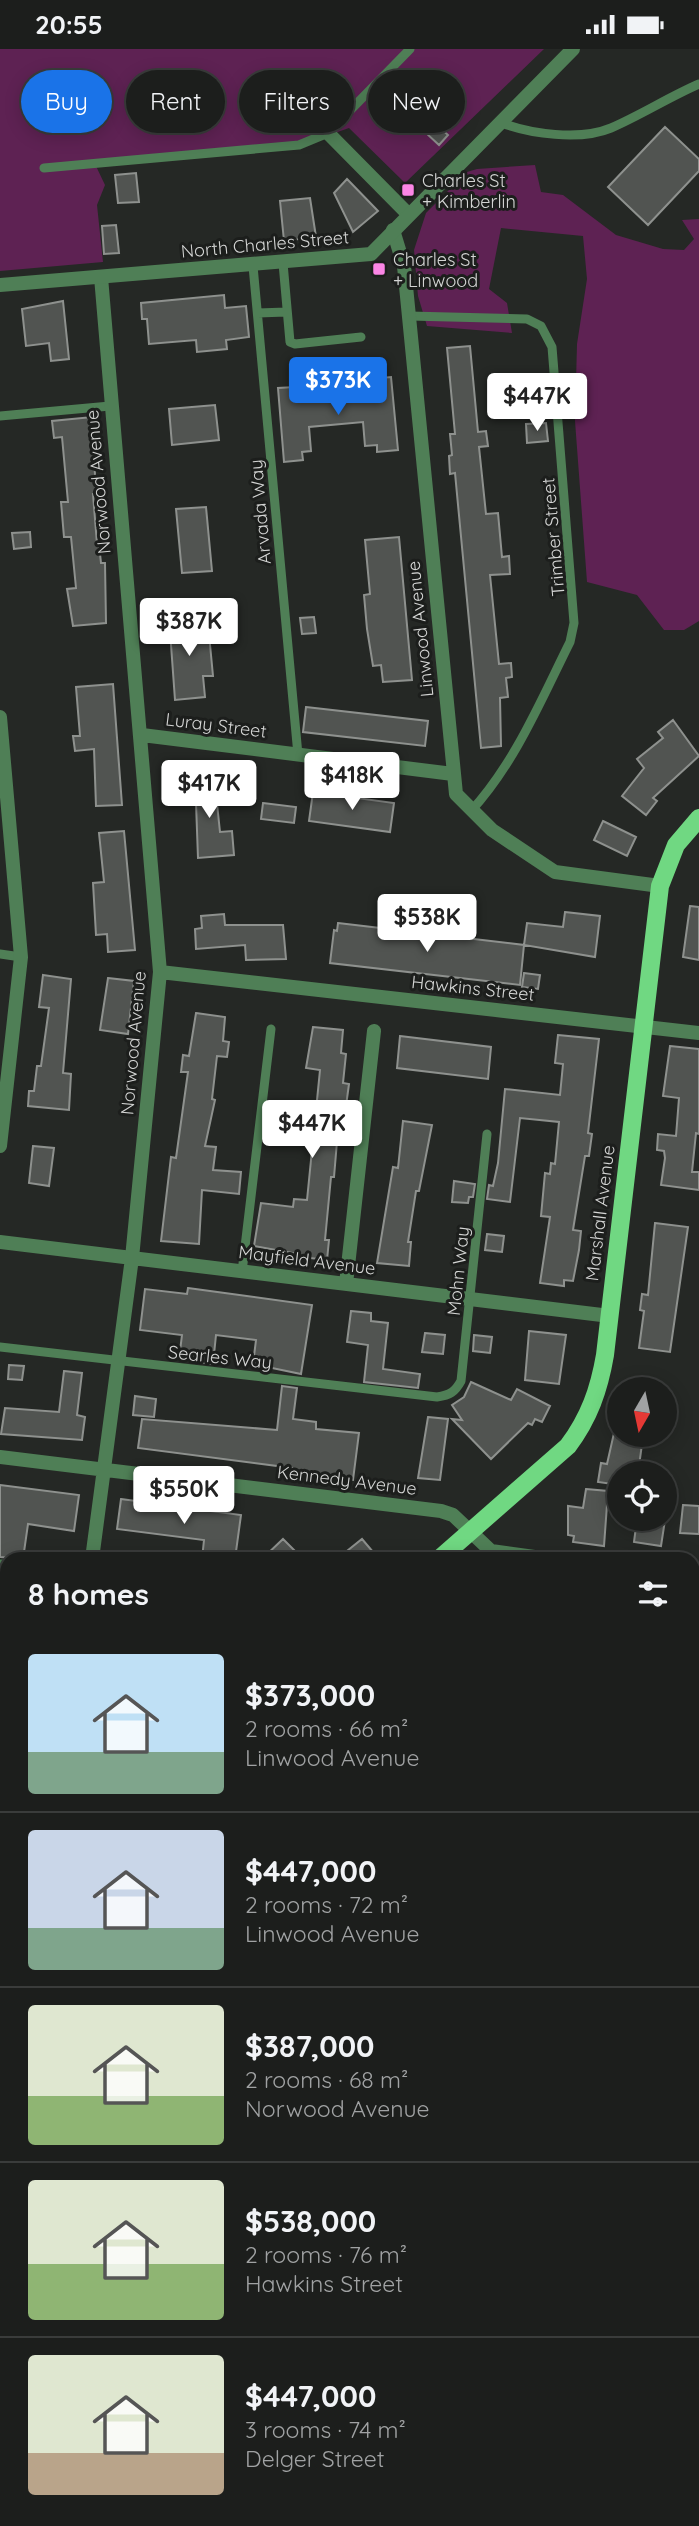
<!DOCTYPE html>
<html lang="en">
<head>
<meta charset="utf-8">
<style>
	body { margin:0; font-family:Quicksand,sans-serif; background:#252725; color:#f1f3f6; height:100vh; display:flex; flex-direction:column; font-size:26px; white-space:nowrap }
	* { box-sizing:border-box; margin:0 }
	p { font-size:23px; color:#a0a2a3 }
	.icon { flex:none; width:38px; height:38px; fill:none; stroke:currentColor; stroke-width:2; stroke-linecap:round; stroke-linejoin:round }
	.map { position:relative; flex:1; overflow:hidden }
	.sheet { position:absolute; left:0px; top:1503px; width:700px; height:975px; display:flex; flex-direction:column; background:#1c1e1c; border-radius:21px 21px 0 0; box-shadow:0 4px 18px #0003,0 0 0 2px #3a3c3b }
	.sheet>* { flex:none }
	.top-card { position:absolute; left:21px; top:21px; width:658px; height:63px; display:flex; gap:14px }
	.needle { width:46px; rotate:189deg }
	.controls { position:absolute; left:607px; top:1328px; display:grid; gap:14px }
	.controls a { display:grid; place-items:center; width:70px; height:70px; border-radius:50%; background:#1c1e1c; box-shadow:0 4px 18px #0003,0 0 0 2px #3a3c3b; font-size:35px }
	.price { position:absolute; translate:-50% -60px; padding:0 16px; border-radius:7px; background:#fff; color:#222; font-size:23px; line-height:46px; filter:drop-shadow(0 2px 4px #0008) }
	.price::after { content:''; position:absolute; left:50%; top:42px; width:21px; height:16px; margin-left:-10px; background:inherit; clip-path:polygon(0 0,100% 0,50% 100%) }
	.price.on { background:#1a73e8; color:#fff }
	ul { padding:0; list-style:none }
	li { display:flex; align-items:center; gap:21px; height:175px; padding:0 28px }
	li+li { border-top:2px solid #3a3c3b }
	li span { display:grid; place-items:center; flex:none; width:196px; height:140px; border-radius:7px; color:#555 }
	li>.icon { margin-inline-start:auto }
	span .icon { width:84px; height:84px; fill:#fffc; stroke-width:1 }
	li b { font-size:30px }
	h2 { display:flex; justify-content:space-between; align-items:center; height:84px; padding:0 28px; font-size:30px }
	.chip { padding:0 24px; border-radius:32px; background:#1c1e1c; box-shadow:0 4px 18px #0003,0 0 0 2px #3a3c3b; font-size:24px; line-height:63px }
	.chip.on { background:#1a73e8; color:#fff }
	.status { display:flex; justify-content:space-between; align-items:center; height:49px; padding:0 35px; background:#1c1e1c; direction:ltr }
	.status svg { height:19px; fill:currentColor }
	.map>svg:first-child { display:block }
</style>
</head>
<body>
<div class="status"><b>20:55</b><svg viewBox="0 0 49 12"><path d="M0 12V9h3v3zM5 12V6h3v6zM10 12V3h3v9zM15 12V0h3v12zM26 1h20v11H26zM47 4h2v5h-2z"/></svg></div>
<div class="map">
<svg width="699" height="2477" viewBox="0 0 699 2477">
	<rect width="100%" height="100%" fill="#252825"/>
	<!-- green -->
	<path fill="#5e2253" d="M0,0h544l-139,134 -56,-55 -34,12 -220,24 10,21 -8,20 6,57 -103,9z
		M535,116l6,27 22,3 53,40 47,14 21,1 10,-11 -12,-19 17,-1v402l-15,9h-20l-27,-35 -50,-13 -12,-161 2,-77 10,-65 -4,-43 -82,-8 -12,61 18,14 5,30 -85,-7 -9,-30 -4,-46 12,-37 41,-41 10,-3z
		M693,1606l6,1v381h-6z
		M699,2463v14h-45l19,-6h20v-6z
		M82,2471h358l19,6h-388z"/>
	<!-- building -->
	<path fill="#515451" stroke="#8e918e" stroke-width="2" d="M435,74l13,12 -9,10 -13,-12z
		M665,78l34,32v12l-51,54 -40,-38z
		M136,124l3,29 -21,1 -3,-28z
		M347,130l31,32 -25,21 -19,-39z
		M310,149l6,39 -32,4 -4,-40z
		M116,176l3,28 -15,1 -2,-28z
		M224,246l1,13 21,-2 3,31 -23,3 1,9 -30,3 -1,-12 -47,4 -2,-25h-5l-1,-16z
		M63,252l6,58 -18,2 -2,-18 -23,3 -4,-37z
		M470,297l8,86 8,-1 2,15 -9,1 7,67 12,-1 4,44 7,-1 1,18 -20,1 9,89 12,-1 1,14 -6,1 2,19 -8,1 1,48 -20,2 -26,-275 -5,1 -1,-18 3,-1 -2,-21h5l-8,-86z
		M391,328l7,73 -21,2v-7l-12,1 -2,-24 -54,5 2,24 -9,1 1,8 -19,2 -6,-74 17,-1 1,10 75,-7 -1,-11z
		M215,356l4,35 -47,5 -3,-36z
		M92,368l4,77h-3l4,50h2l2,19h4l1,60 -33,3 -6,-37 9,-1 -5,-51h-7l-3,-35h7l-6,-65 -8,1 -2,-17z
		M546,374l2,18 -21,2 -1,-19z
		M206,458l6,64 -30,2 -6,-64z
		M30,483l1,15 -17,2 -2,-16z
		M399,488l13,143 -29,2 -2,-17 -8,1 -6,-37 -3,-34 6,-1 -5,-54z
		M193,565l3,21 13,-1 4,42h-10l2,21 -30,3 -6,-83z
		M314,568l2,16 -14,1 -2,-16z
		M113,635l9,121 -26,1 -2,-57 -19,2 -2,-15h7l-4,-49z
		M306,658l122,14 -3,25 -122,-14z
		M673,671l26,36 -46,42 4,3 -11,14 -24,-19 22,-28 -7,-9 26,-21 -5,-6z
		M214,726l6,57 12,-1 2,24 -36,3 -2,-55h-4l-2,-26z
		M313,743l81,11 -4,29 -81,-11z
		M263,754l33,4 -2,16 -33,-4z
		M603,772l33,16 -9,19 -33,-16z
		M124,782l11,119 -27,2 -1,-18 -11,1 -3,-52 11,-1 -5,-49z
		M690,857l9,1v53l-16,-3z
		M565,863l35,4 -5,41 -71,-12 3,-22 36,4z
		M224,865l1,11h58l3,34 -40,1 -1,-15 -49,4 -1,-20 7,-1 -1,-12z
		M338,874l186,22 -4,40 -190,-22 4,-33 3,1z
		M524,924l16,2 -2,14 -16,-2z
		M43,926l28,4 -8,94 8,1 -2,36 -41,-4 1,-15h5l3,-25h4l8,-58 -10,-1z
		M108,929l26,3 -6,53 -28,-4z
		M196,964l29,4 -2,24 6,1 -2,15 -10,-1 -5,43 3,1 -10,46 11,1 -3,23 28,2 -2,22 -37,-4 -3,54 -38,-3 10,-84 5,1 12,-86h-7l2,-17 6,1z
		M313,978l30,3 -2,23 5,1 -3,29 6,1 -3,22h-6l-6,71h-3l-6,63h4l-2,20 -34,-4v-3l-39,-7 7,-43 32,4 1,-8 13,1 13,-130 -14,-2z
		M558,986l41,4 -11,94 4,1 -3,22h-4l-12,74 8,1 -2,19 -6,31 -9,-1v6l-24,-3 10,-66 -9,-1 4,-43 5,1 1,-11 4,1 4,-42 -39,-4 -10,84 -23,-3 2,-14 4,1 5,-23 7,-74 55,6 3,-31 -8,-1z
		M400,987l91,11 -3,32 -91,-11z
		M670,997l29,3v85l-3,-1 -4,39h7v18l-38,-5 4,-27 -1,-7 -7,-1 1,-16 18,2 3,-38 -16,-2z
		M403,1072l29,4 -13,66h-3l-8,51h3l-2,24 -32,-3 16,-96 5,1z
		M33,1097l21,2 -5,38 -20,-3z
		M454,1132l21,3 -2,13h-4l-1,6 -16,-1z
		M655,1174l33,4 -18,125 -31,-4 5,-37 -4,-1 2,-16 6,1z
		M487,1185l17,2 -2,16 -17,-2z
		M188,1239l124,17 -11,69 -48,-10 3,-24 -40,-5 -3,29 -34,-5 3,-24 -42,-5 5,-41 42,5z
		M351,1262l20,2v8l17,2 -5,46 37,5 -2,14 -54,-6 4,-37 -21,-3z
		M529,1282l37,4 -7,49 -34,-4z
		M425,1284l20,2 -2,19 -21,-2z
		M474,1286l18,2 -2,16 -17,-2z
		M9,1316l15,1 -2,14 -14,-1z
		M64,1322l18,2 -5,42 8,2 -3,23 -81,-6 4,-26 54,4z
		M471,1333l40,18 6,-11 33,17 -8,16 -7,-3 -3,6 -4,-2 -37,36 -39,-40 10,1 -10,-15 12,-8z
		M282,1337l15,2 -4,31 23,3v7l43,4 -6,47 -61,-7v-5l-154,-20 4,-29 135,11z
		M135,1347l21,3 -2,18 -21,-2z
		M428,1368l20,2 -8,61 -22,-2z
		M614,1384l29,4 -5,36h-18v12l-22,-3 3,-19 6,1z
		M0,1436l79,10 -5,36 -46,-7 -5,35 -23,-2z
		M586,1440l22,2 -4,55 -31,-4 1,-6 -6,-1v-29l15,2z
		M121,1450l120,16 -6,44h-33l2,-19 -87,-11z
		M683,1456l16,1v28l-19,-1z
		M637,1470l28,1 -4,26 -27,-4z
		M283,1490l12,12 -9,8h-24z
		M362,1490l17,20h-42z"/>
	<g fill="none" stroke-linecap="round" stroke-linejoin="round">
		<!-- path -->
		<path stroke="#7c7e7c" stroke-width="3.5" stroke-dasharray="3.5 3.5" stroke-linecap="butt" d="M450,2477l1,-6"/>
		<!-- service -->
		<path stroke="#4f7f56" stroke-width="9" d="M499,73c31,12 81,19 112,6 30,-13 58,-31 88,-44
			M44,119l255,-23 29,-12 82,-84
			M283,214l7,79 5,2 66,-7
			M253,217l45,489
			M258,264l28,-1
			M409,267l118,3 14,7 11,21 22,276 -4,19c-29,58 -55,121 -99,169
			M0,367l110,-10
			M0,905l21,3
			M242,1223l29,-243
			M0,1298l437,50c13,-2 18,-5 24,-16l26,-247
			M0,1515h7
			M0,1762l7,1
			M693,2202l6,7
			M693,2315l6,-8"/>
		<!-- minor -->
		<path stroke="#4f7f56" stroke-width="14" d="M328,84l80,81
			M393,181l11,36 52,528 36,36 63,42 105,14
			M0,668l21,240 -21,189
			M142,686l311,39
			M160,923l539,61
			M0,1193l610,74
			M346,1235l28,-253
			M0,1408l441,54 12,4 38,36 58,8
			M92,1510l40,-301 28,-286 -59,-695
			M693,1528h6
			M0,1865h7
			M0,2328l7,-13
			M0,2342l7,-4
			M60,2477l6,-6"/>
		<!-- tertiary -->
		<path stroke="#4f7f56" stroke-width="14" d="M0,236l371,-31 202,-205"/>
		<!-- primary -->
		<path stroke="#70d882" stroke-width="18" d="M439,1510l129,-113c21,-28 31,-56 37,-91l55,-469 16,-41 23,-27
			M0,1633l7,1"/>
	</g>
	<!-- markers -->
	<g fill="#fb86e5" stroke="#1c1e1c" stroke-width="2.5">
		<rect x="401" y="134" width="14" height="14" rx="3.5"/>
		<rect x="372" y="213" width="14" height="14" rx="3.5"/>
	</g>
	<g text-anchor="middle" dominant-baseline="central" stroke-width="6" stroke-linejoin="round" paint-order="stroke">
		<!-- poi labels -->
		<g font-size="18" fill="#d4d5d4" stroke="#1c1e1c" text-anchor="start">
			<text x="422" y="131">Charles St<tspan x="422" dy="21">+ Kimberlin</tspan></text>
			<text x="393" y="210">Charles St<tspan x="393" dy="21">+ Linwood</tspan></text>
		</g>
		<!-- street labels -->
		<g font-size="18" fill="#d4d5d4" stroke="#1c1e1c">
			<text transform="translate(265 195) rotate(-5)">North Charles Street</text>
			<text transform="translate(98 433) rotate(-95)">Norwood Avenue</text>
			<text transform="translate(260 463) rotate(-95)">Arvada Way</text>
			<text transform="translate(553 488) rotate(-95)">Trimber Street</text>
			<text transform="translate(420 580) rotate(-96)">Linwood Avenue</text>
			<text transform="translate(216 676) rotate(7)">Luray Street</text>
			<text transform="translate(473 939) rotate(6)">Hawkins Street</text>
			<text transform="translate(133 994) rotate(-85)">Norwood Avenue</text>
			<text transform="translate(600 1164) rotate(-83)">Marshall Avenue</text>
			<text transform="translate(307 1211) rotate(7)">Mayfield Avenue</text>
			<text transform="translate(458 1222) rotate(-84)">Mohn Way</text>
			<text transform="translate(220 1308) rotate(6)">Searles Way</text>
			<text transform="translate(347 1431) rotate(7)">Kennedy Avenue</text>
		</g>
	</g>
</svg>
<div class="controls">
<a><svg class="needle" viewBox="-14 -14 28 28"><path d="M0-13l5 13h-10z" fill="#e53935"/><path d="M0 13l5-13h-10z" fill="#a0a2a3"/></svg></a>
<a><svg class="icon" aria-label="locate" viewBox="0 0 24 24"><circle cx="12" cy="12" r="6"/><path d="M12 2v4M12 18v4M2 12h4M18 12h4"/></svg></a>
</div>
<b class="price on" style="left:338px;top:368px">$373K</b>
<b class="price" style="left:537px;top:384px">$447K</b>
<b class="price" style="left:189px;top:609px">$387K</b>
<b class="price" style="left:352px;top:763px">$418K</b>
<b class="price" style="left:209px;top:771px">$417K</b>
<b class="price" style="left:427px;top:905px">$538K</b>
<b class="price" style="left:312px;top:1111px">$447K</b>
<b class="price" style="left:184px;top:1477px">$550K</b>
<div class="top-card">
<a class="chip on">Buy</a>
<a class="chip">Rent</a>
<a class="chip">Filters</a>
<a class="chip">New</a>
</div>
<section class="sheet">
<h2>8 homes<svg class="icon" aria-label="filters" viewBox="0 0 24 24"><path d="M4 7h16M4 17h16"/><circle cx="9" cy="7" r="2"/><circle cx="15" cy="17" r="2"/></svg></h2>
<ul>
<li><span style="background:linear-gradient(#bfe0f5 70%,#7fa58c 0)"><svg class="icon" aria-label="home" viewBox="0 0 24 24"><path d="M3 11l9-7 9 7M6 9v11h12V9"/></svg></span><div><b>$373,000</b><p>2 rooms · 66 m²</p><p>Linwood Avenue</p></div></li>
<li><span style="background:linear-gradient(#c9d6e8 70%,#7fa58c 0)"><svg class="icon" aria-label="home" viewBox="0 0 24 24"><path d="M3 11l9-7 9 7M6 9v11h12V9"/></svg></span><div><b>$447,000</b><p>2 rooms · 72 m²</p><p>Linwood Avenue</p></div></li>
<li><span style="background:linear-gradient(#dfe7d0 65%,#8fb573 0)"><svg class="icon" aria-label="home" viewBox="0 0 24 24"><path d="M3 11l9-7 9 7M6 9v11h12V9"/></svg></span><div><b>$387,000</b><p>2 rooms · 68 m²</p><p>Norwood Avenue</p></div></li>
<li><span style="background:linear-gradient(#dfe7d0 60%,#8fb573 0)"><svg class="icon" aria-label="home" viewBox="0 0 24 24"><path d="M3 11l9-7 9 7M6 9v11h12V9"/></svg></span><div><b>$538,000</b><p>2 rooms · 76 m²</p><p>Hawkins Street</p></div></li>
<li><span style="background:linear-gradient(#dfe7d0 70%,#b9a48a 0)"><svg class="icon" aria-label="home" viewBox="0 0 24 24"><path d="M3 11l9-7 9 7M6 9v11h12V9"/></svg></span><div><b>$447,000</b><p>3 rooms · 74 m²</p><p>Delger Street</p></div></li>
</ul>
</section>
</div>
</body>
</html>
